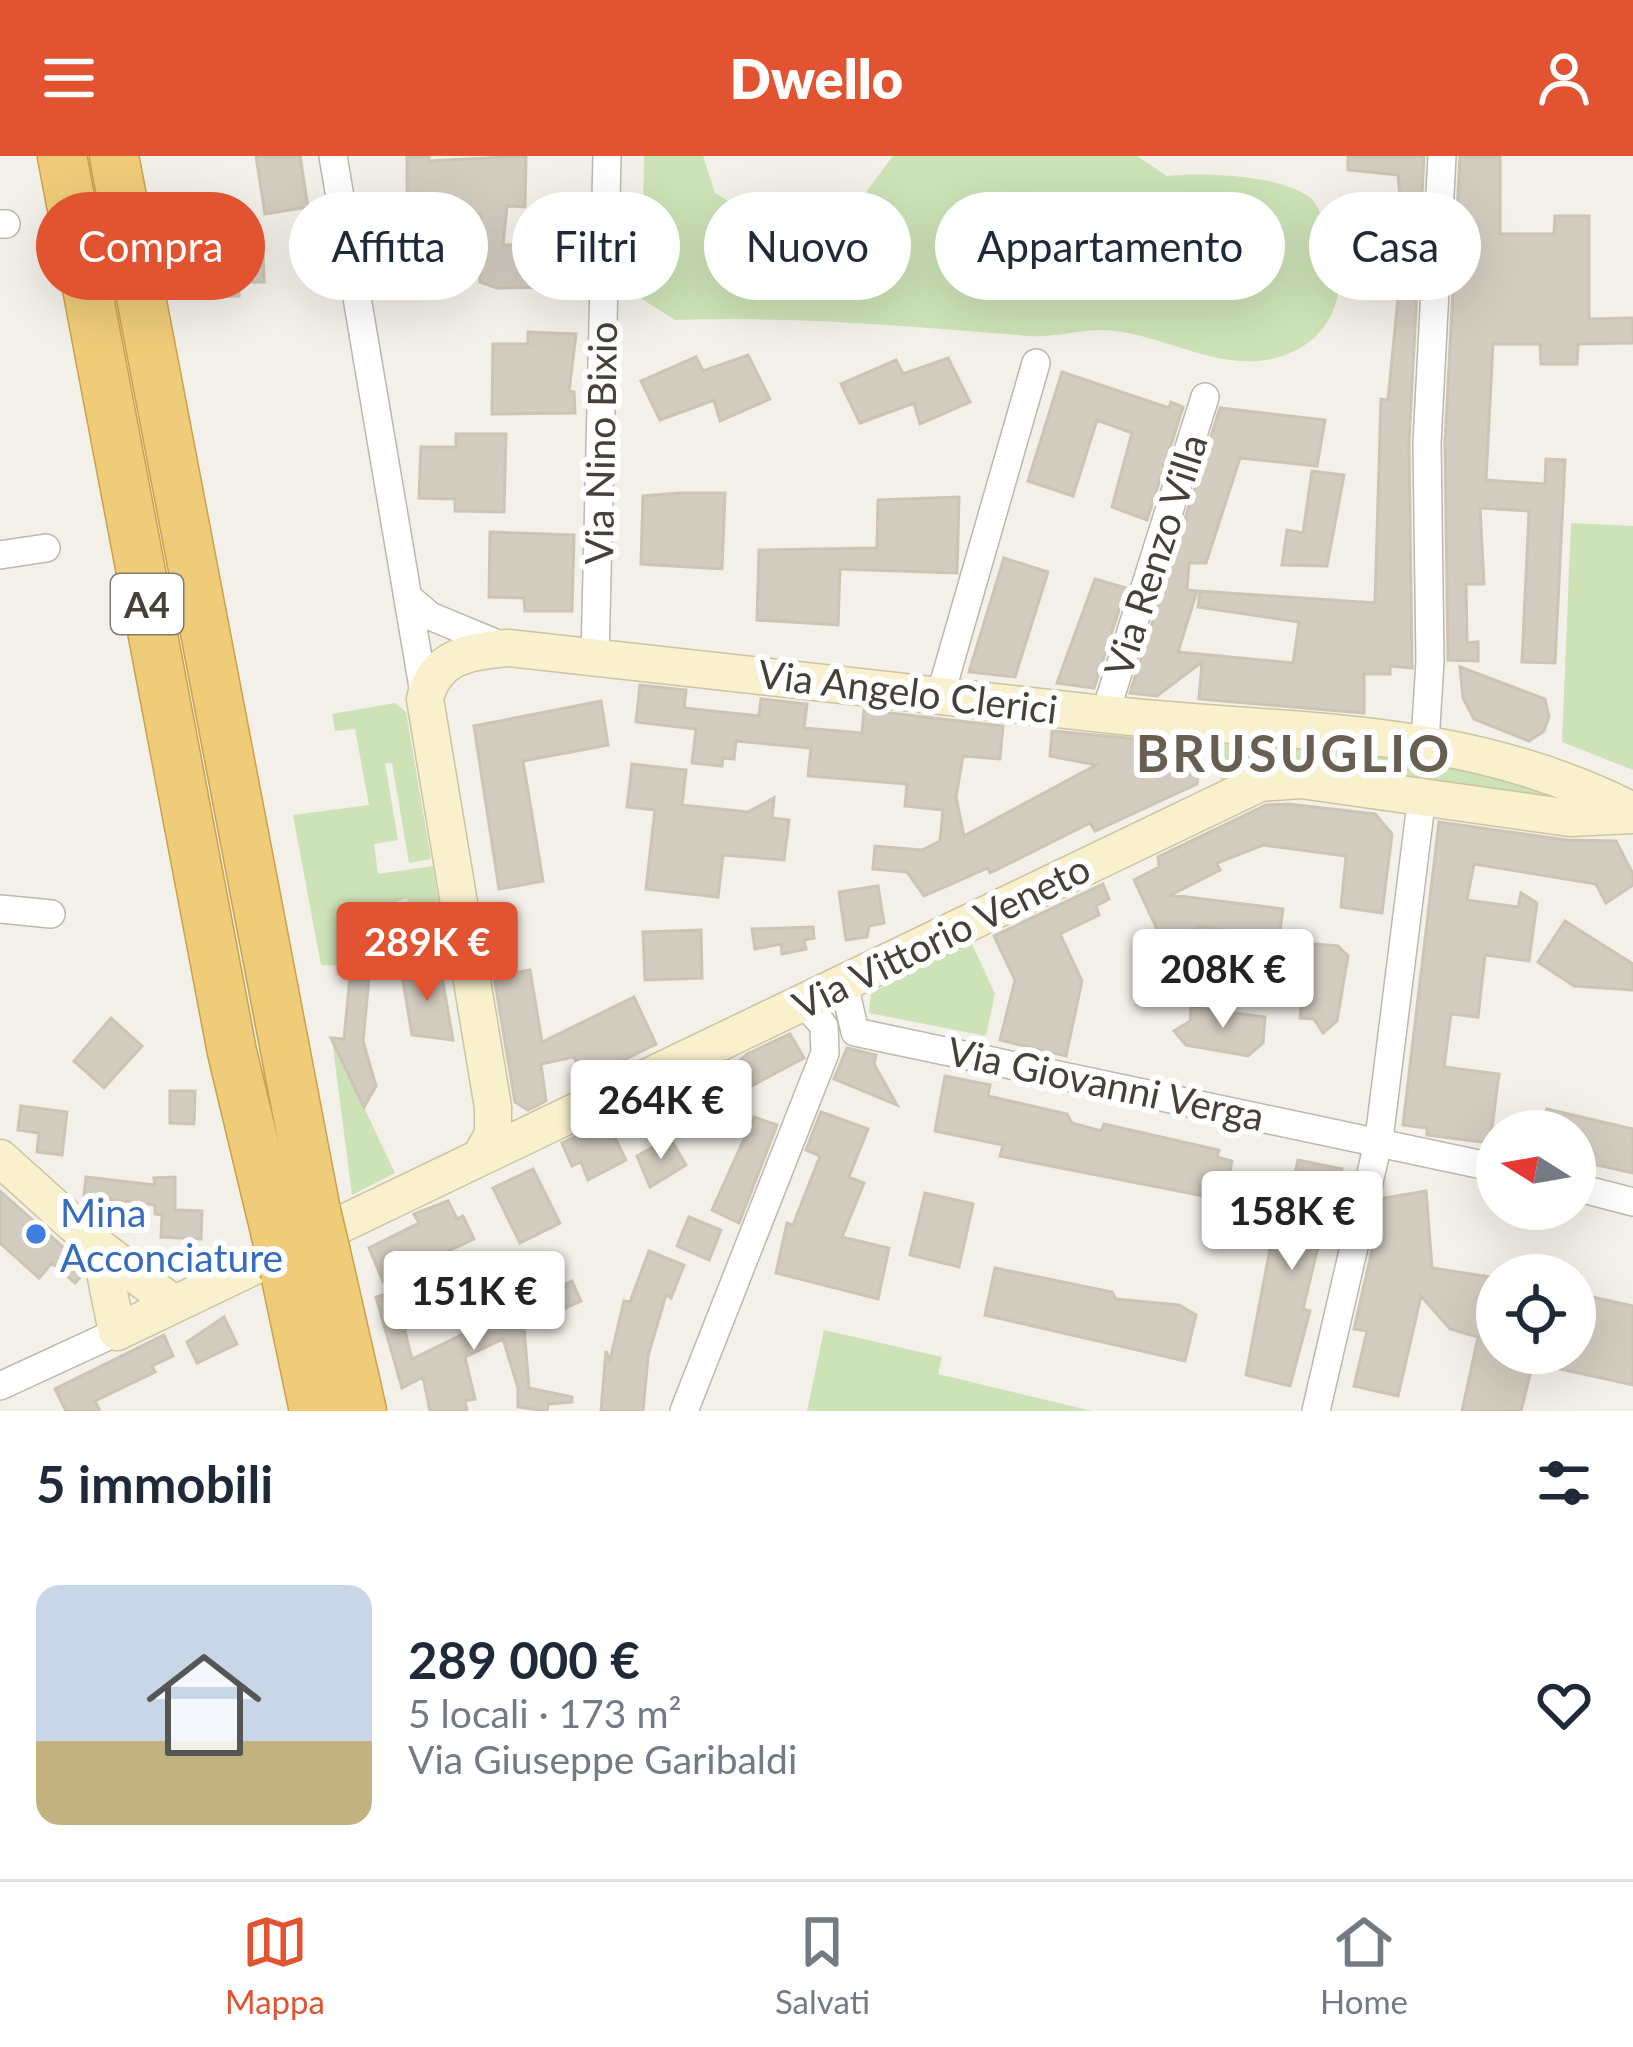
<!DOCTYPE html>
<html lang="it">
<head>
<meta charset="utf-8">
<style>
	body { margin:0; font-family:Lato,sans-serif; background:#f6f6f7; color:#1f2937; height:100vh; display:flex; flex-direction:column; font-size:45px; white-space:nowrap }
	* { box-sizing:border-box; margin:0 }
	p { font-size:39px; color:#747a83 }
	.icon { flex:none; width:66px; height:66px; fill:none; stroke:currentColor; stroke-width:2; stroke-linecap:round; stroke-linejoin:round }
	.map { position:relative; height:1255px; overflow:hidden }
	.panel { display:flex; flex-direction:column; background:#fff; flex:1 }
	.panel>* { flex:none }
	.guide { position:absolute; left:36px; top:36px; width:1563px; height:108px; display:flex; gap:24px }
	.needle { width:78px; rotate:281deg }
	.buttons { position:absolute; left:1476px; top:954px; display:grid; gap:24px }
	.buttons a { display:grid; place-items:center; width:120px; height:120px; border-radius:50%; background:#fff; box-shadow:0 12px 48px #0002; font-size:60px }
	.price { position:absolute; translate:-50% -102px; padding:0 27px; border-radius:12px; background:#fff; color:#222; font-size:39px; line-height:78px; filter:drop-shadow(0 3px 6px #0008) }
	.price::after { content:''; position:absolute; left:50%; top:72px; width:36px; height:27px; margin-left:-18px; background:inherit; clip-path:polygon(0 0,100% 0,50% 100%) }
	.price.current { background:#e25331; color:#fff }
	ul { padding:0; list-style:none }
	li { display:flex; align-items:center; gap:36px; height:300px; padding:0 36px }
	li span { display:grid; place-items:center; flex:none; width:336px; height:240px; border-radius:24px; color:#555 }
	li>.icon { margin-inline-start:auto }
	span .icon { width:144px; height:144px; fill:#fffc; stroke-width:1 }
	li b { font-size:51px }
	h2 { display:flex; justify-content:space-between; align-items:center; height:144px; padding:0 36px; font-size:51px }
	.pill { padding:0 42px; border-radius:54px; background:#fff; box-shadow:0 12px 48px #0002; font-size:42px; line-height:108px }
	.pill.current { background:#e25331; color:#fff }
	header { display:flex; justify-content:space-between; align-items:center; height:156px; padding:0 36px; background:#e25331; color:#fff; font-size:54px; font-weight:800 }
	.dock { display:flex; justify-content:space-around; align-items:center; height:168px; border-top:3px solid #e0e1e3; background:#fff; font-size:33px; color:#747a83 }
	.dock a { display:grid; justify-items:center; gap:6px }
	.dock .current { color:#e25331 }
	.map>svg:first-child { display:block }
</style>
</head>
<body>
<header><svg class="icon" aria-label="menu" viewBox="0 0 24 24"><path d="M4 6h16M4 12h16M4 18h16"/></svg>Dwello<svg class="icon" aria-label="person" viewBox="0 0 24 24"><circle cx="12" cy="8" r="4"/><path d="M4 21q1-7 8-7t8 7"/></svg></header>
<div class="map">
<svg width="1633" height="1255" viewBox="0 0 1633 1255">
	<rect width="100%" height="100%" fill="#f3f0e9"/>
	<!-- green -->
	<path fill="#cde2b7" d="M644,0h59l12,37 38,23 33,34 48,-15 59,-79h244l30,20c36,-4 111,-1 141,20 9,6 13,20 19,30 26,51 13,113 -48,131 -59,18 -116,-25 -177,-27 -24,0 -49,8 -73,6 -117,-10 -236,-20 -354,-16l-33,-21z
		M1571,367l62,3v244l-71,-28z
		M395,547l11,9 25,147 -22,4 -17,-100h-7l13,77 -24,4 4,30 55,-8 10,62 -29,5 -7,-35 -19,7 6,31 -21,4 -3,27 -49,-2 -28,-150 76,-10 -14,-76 -20,2 -3,-17z
		M1224,568l85,8 324,79 -332,-31 -82,20z
		M971,786l24,52 -9,42 -117,-23 2,-20z
		M332,884l63,133 -43,22z
		M824,1174l118,27 -4,17 154,37h-285z"/>
	<!-- building -->
	<path fill="#d3ccc0" stroke="#cdc4b4" stroke-width="3" d="M256,0h44l8,51 -43,7z
		M407,0h22v5l97,-5 -1,51 -18,-1 -4,39h41v16l13,8v18l-60,1 -17,-6 1,-68 -74,-9z
		M1348,0h76l-15,286 3,226 -22,-2v8h-26v39l-165,-14 3,-37 -45,34 -27,-3 90,-285 105,12 -8,46 -77,-8 -34,105h-17l-2,27 10,1 -19,61 115,11 6,-41 -101,-15 2,-16 175,12 6,-204 7,1 16,-163 -6,-62 -50,-5z
		M1460,0h40v78h54l1,-18h34v103l44,-1v25l-55,1 -1,20h-36l-1,-20h-47l-7,136 59,4 1,-25 19,1 -10,203 -33,-1 7,-151 -49,-3 4,76h-18l1,59 11,-1v19l-30,-1 -3,-217z
		M263,89l1,37h-25v14l-36,1 -1,-51z
		M528,176l48,2 -7,57 5,1 1,21 -83,1 1,-70h35z
		M748,199l22,44 -50,22 -6,-21 -54,20 -19,-39 55,-24 7,14z
		M948,202l22,44 -50,22 -6,-21 -54,20 -19,-39 55,-24 7,14z
		M1062,216l107,36 2,-6 12,5 -36,113 -35,-13 20,-74 -35,-13 -24,76 -45,-15z
		M456,278h50l-2,78 -49,-1v-12l-36,-1 2,-51h35z
		M1312,315l32,4 -17,91 -45,-1 5,-35 16,3z
		M680,337h45l-3,76 -81,-5 2,-68z
		M959,341l-2,76 -117,-4 -2,56 -81,-5 2,-70 118,-2 1,-48z
		M490,376l84,3 -2,76h-47l-1,-13 -35,-1z
		M1004,402l44,14 -33,105 -46,-5z
		M1095,423l31,9 -32,100 -37,-5z
		M1460,511l85,32 4,18 -5,14 -15,10 -55,-22 -11,-21z
		M640,529l46,5 -2,18 75,8 2,-17 46,5 -3,24 58,5 2,-23 139,16 -3,33 -37,-3 -7,41 8,39 132,-71 -46,-9 2,-25 150,14 -5,39 -102,47 -5,-8 -100,50 -2,-5 -64,28 -17,-24 -34,-3 2,-23 47,4 18,-9 3,-31 -38,-4 2,-22 -99,-8 3,-28 -75,-7 -2,18 -11,-1 -1,8 -30,-3 4,-34 -60,-7z
		M601,545l7,44 -85,16 20,120 -44,8 -25,-163z
		M632,608l54,6 -4,35 66,7 26,-14 -2,20 17,2 -5,40 -61,-5 -5,42 -72,-8 9,-79 -28,-3z
		M1288,648l87,10 17,20 -10,79 -41,-6 5,-51 -83,-11 -46,18 3,7 -49,25 112,14 -4,29 -78,-11 -37,17 -30,-64 25,-13 -1,-10 108,-52z
		M1439,666l128,18 49,1 17,33v11l-27,18 -10,-19 -122,-20 -7,36 51,7 3,-14 16,10 -8,58 -44,-6 -7,62 -27,-3 -7,53 55,7 -9,69 -63,-8v-7l-24,-3z
		M1103,728l6,15 -13,7 3,9 -39,19 22,47 -16,75 -66,-16 15,-60 -21,-44z
		M878,730l6,37 -15,3 -2,11 -21,3 -7,-48z
		M1565,765l68,43v26l-59,-4 -36,-24z
		M813,771l1,11 -10,2 2,9 -24,5 -1,-10 -26,5 -3,-20z
		M701,774l1,48 -57,2 -2,-48z
		M1315,788l23,2 10,10 -11,65 -14,12 -9,-14 -14,-1 8,-69z
		M351,811h19l-7,74 13,45 -12,21 -33,-69 13,1z
		M401,813l40,2 12,69 -41,-5z
		M530,814l12,72 92,-45 22,47 -71,35 -11,-22 -33,7 5,37 -18,9 -13,-8 -21,-126z
		M1191,851l74,10 -2,26 -15,13 -62,-11 -12,-14 16,-10z
		M111,862l31,28 -38,42 -30,-27z
		M790,878l14,24 -149,79 -16,-31 75,-30 3,5 30,-27z
		M847,892l29,7 -2,9 23,41 -63,-26z
		M945,920l45,9 -2,11 79,18 5,9 29,8 3,-7 115,26 -2,7 15,4 -8,39 -224,-44 3,-11 -68,-14z
		M170,935h25l-1,33 -24,-1z
		M21,950l46,6 -5,43 -25,-3 2,-19 -21,-3z
		M1547,953l86,20v44l-58,-13v-29h-33z
		M821,956l47,17 -19,48 15,6 -22,54 47,11 -11,51 -102,-26 11,-50 6,2 27,-69 -14,-6z
		M754,961l23,8 -38,98 -27,-13z
		M607,966l19,38 -38,20 -7,-18 -9,4 -10,-23z
		M670,982l16,27 -36,22 -13,-31z
		M1298,1004l44,9 -17,73 -5,-3 -17,70 7,2 -20,75 -44,-11 28,-147 7,2z
		M533,1013l27,54 -40,20 -27,-55z
		M86,1021l69,8 -1,-7 21,-1v33l27,1 -1,28 -40,-2 1,-22 -7,-1v-9l-71,-9z
		M0,1035l80,71 2,13 -7,8 -23,-20 -13,15 -39,-35z
		M1426,1035l6,77 65,10v75h78v-60l58,13v79l-100,-22 -12,48h-59l16,-74 -28,-8 -29,-33 -23,100 -44,-10 13,-55 -13,-2 30,-131z
		M925,1037l48,11 -14,63 -49,-12z
		M448,1045l9,18 6,-3 11,23 -91,42 -14,-33 50,-25 -5,-9z
		M689,1061l32,13 -12,30 -32,-14z
		M649,1095l35,14 -13,33 -5,-3 -18,61 -5,55h-42l5,-60 4,9 14,-59 6,1z
		M995,1112l117,24 4,7 63,6 17,10 -11,46 -200,-46z
		M572,1125l9,20 -57,26 5,61 43,9v5l-24,2 -1,7 -29,-4v-19l-15,-49 -38,18 10,42 -10,2 2,10h-37l-7,-34 -21,11 -26,-91 19,-5 17,67z
		M224,1161l13,27 -40,19 -10,-21z
		M164,1179l9,21 -21,10 3,6 -60,29 5,10h-34l-11,-22z"/>
	<g fill="none" stroke-linecap="round" stroke-linejoin="round">
		<defs>
			<path id="street" d="M333,0l92,543
				M0,68h6
				M0,399l46,-7
				M408,441l22,19 75,31
				M595,502l12,-502
				M941,537l95,-330
				M1105,558l100,-317
				M1425,586l5,-81 -3,-218 15,-287
				M0,753l51,5
				M844,828l11,48 642,136
				M1575,1031l58,15
				M0,1230l117,-54
				M684,1255l141,-358 -1,-27 -19,-22
				M1316,1255l63,-272 43,-343"/>
			<path id="secondary" d="M481,1000l12,-22v-27l-68,-408c10,-43 45,-48 83,-51 198,22 396,44 595,66 189,21 355,8 530,97
				M0,1002l100,90 74,56
				M100,1092l17,84 1143,-549 41,-3 269,38 63,-3"/>
			<path id="highway" d="M62,0l170,896 43,179
				M114,0l202,1055
				M326,1097l36,158
				M285,1117l29,138"/>
		</defs>
		<!-- street casing -->
		<use href="#street" stroke="#bdb8ad" stroke-width="30"/>
		<!-- secondary casing -->
		<use href="#secondary" stroke="#cdc39e" stroke-width="39"/>
		<!-- highway casing -->
		<use href="#highway" stroke="#cca14a" stroke-width="51"/>
		<!-- street -->
		<use href="#street" stroke="#fff" stroke-width="27"/>
		<!-- secondary -->
		<use href="#secondary" stroke="#f9f0cd" stroke-width="36"/>
		<!-- highway -->
		<use href="#highway" stroke="#eecc79" stroke-width="48"/>
		<defs>
			<path id="highway-bridge" d="M316,1055l10,42
				M275,1075l10,42"/>
		</defs>
		<!-- highway-bridge casing -->
		<use href="#highway-bridge" stroke="#cca14a" stroke-width="51" stroke-linecap="butt"/>
		<!-- highway-bridge -->
		<use href="#highway-bridge" stroke="#eecc79" stroke-width="48"/>
	</g>
	<!-- markers -->
	<circle fill="#3f7fe0" stroke="#fff" stroke-width="4.5" cx="36" cy="1078" r="12"/>
	<g text-anchor="middle" dominant-baseline="central" stroke-width="12" stroke-linejoin="round" paint-order="stroke">
		<!-- shield labels -->
		<rect fill="#fff" stroke="#7e7a74" stroke-width="3" x="111" y="418" width="72" height="60" rx="9"/>
		<g font-size="36" font-weight="bold" fill="#464138">
			<text x="147" y="448">A4</text>
		</g>
		<!-- street labels -->
		<g font-size="39" fill="#464138" stroke="#fff">
			<text transform="translate(600 287) rotate(-89)">Via Nino Bixio</text>
			<text transform="translate(1155 399) rotate(-72)">Via Renzo Villa</text>
			<text transform="translate(908 535) rotate(7)">Via Angelo Clerici</text>
			<text transform="translate(941 780) rotate(-26)">Via Vittorio Veneto</text>
			<text transform="translate(1106 927) rotate(12)">Via Giovanni Verga</text>
		</g>
		<!-- shop labels -->
		<g font-size="39" fill="#366cbe" stroke="#fff" text-anchor="start">
			<text x="60" y="1056">Mina<tspan x="60" dy="45">Acconciature</tspan></text>
		</g>
		<!-- district labels -->
		<g font-size="51" font-weight="bold" letter-spacing="3" fill="#675f51" stroke="#fff">
			<text x="1294" y="596">BRUSUGLIO</text>
		</g>
	</g>
</svg>
<div class="buttons">
<a><svg class="needle" viewBox="-14 -14 28 28"><path d="M0-13l5 13h-10z" fill="#e53935"/><path d="M0 13l5-13h-10z" fill="#747a83"/></svg></a>
<a><svg class="icon" aria-label="locate" viewBox="0 0 24 24"><circle cx="12" cy="12" r="6"/><path d="M12 2v4M12 18v4M2 12h4M18 12h4"/></svg></a>
</div>
<b class="price current" style="left:427px;top:848px">289K €</b>
<b class="price" style="left:1223px;top:875px">208K €</b>
<b class="price" style="left:661px;top:1006px">264K €</b>
<b class="price" style="left:1292px;top:1117px">158K €</b>
<b class="price" style="left:474px;top:1197px">151K €</b>
<div class="guide">
<a class="pill current">Compra</a>
<a class="pill">Affitta</a>
<a class="pill">Filtri</a>
<a class="pill">Nuovo</a>
<a class="pill">Appartamento</a>
<a class="pill">Casa</a>
</div>
</div>
<section class="panel">
<h2>5 immobili<svg class="icon" aria-label="filters" viewBox="0 0 24 24"><path d="M4 7h16M4 17h16"/><circle cx="9" cy="7" r="2"/><circle cx="15" cy="17" r="2"/></svg></h2>
<ul>
<li><span style="background:linear-gradient(#c9d6e8 65%,#c2b280 0)"><svg class="icon" aria-label="home" viewBox="0 0 24 24"><path d="M3 11l9-7 9 7M6 9v11h12V9"/></svg></span><div><b>289 000 €</b><p>5 locali · 173 m²</p><p>Via Giuseppe Garibaldi</p></div><svg class="icon" aria-label="heart" viewBox="0 0 24 24"><path d="M12 20l-8-8c-3-5 5-10 8-4 3-6 11-1 8 4z"/></svg></li>
</ul>
</section>
<nav class="dock">
<a class="current"><svg class="icon" aria-label="map" viewBox="0 0 24 24"><path d="M3 6l6-2 6 2 6-2v14l-6 2-6-2-6 2zM9 4v14M15 6v14"/></svg>Mappa</a>
<a><svg class="icon" aria-label="saved" viewBox="0 0 24 24"><path d="M7 4h10v16l-5-4-5 4z"/></svg>Salvati</a>
<a><svg class="icon" aria-label="home" viewBox="0 0 24 24"><path d="M3 11l9-7 9 7M6 9v11h12V9"/></svg>Home</a>
</nav>
</body>
</html>
